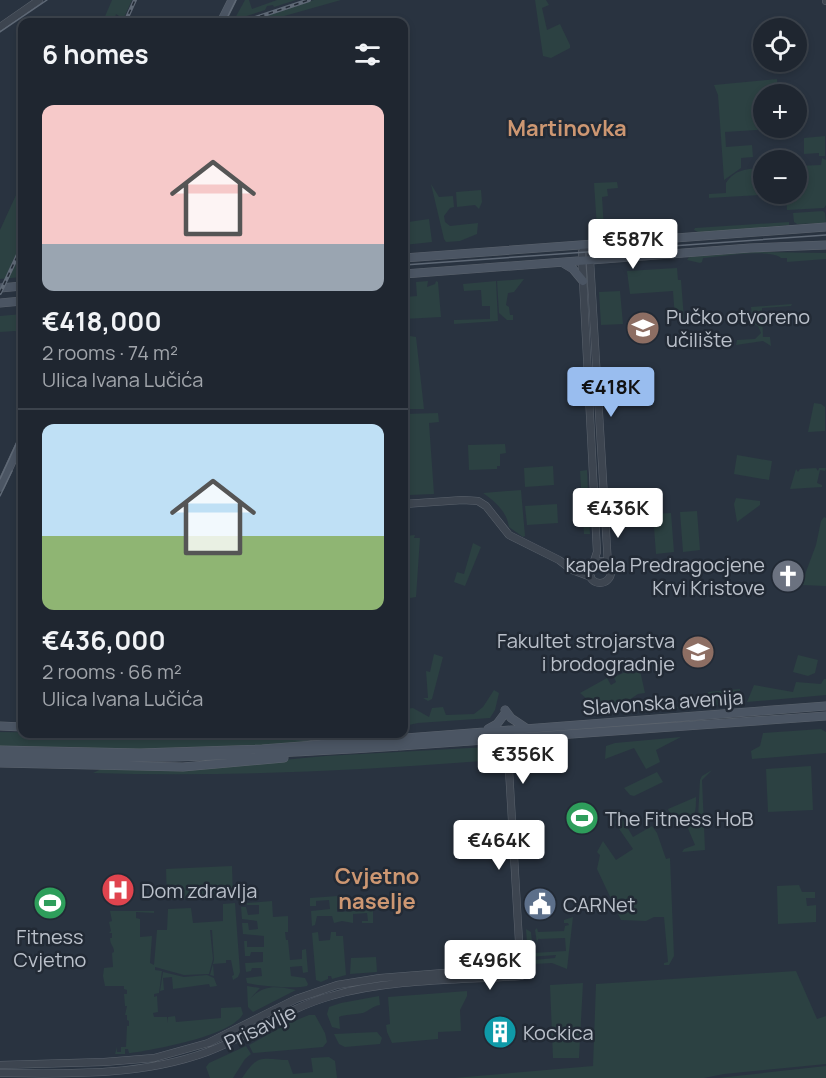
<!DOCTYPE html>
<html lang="en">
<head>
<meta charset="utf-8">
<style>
	body { margin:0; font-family:Manrope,sans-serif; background:#2c323c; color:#f1f3f6; height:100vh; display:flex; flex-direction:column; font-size:22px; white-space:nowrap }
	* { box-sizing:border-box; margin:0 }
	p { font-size:20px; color:#a1a5ab }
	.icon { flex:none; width:33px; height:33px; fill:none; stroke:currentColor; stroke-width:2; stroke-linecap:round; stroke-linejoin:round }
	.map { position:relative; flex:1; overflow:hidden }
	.drawer { position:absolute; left:18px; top:18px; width:390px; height:720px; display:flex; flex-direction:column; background:#1f2630; border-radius:12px; box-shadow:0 3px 9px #0003,0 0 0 2px #3c434c }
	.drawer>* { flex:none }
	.fabs { position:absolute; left:753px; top:18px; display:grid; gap:12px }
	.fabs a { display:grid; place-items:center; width:54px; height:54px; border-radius:50%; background:#1f2630; box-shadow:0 3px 9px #0003,0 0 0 2px #3c434c; font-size:30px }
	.price { position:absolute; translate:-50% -51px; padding:0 14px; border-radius:6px; background:#fff; color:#222; font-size:20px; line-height:39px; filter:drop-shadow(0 2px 3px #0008) }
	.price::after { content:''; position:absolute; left:50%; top:36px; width:18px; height:14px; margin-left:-9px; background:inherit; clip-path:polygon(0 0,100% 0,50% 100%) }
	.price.on { background:#99bdef; color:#111 }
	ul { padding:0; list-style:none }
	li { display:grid; align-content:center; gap:12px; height:318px; padding:0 24px }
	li+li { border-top:2px solid #3c434c }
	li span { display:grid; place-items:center; height:186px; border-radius:12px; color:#555 }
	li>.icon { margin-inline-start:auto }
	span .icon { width:108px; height:108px; fill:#fffc; stroke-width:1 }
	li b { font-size:26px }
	h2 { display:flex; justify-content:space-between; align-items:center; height:72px; padding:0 24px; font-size:26px }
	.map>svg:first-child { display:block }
</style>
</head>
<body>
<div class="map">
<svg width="826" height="1078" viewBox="0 0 826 1078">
	<rect width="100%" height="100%" fill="#293340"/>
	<!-- green -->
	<path fill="#2c4142" d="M112,0h20l-10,22h-6l3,-6 -3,-2 -2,8 -11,-1z
		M245,0h4l3,9 25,-9h19l-22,7 -1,-2 -6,1 -2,4 -31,10z
		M314,0h27l-78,22h-16z
		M535,0h11l3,5 -7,3 5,22 13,-6 10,21v3l-19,10 -8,-2z
		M777,79l1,15h-14v34h16h-6l3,1v3h-4l-1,-3 -47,3 1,15 26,-2 1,12 -12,1v10l-17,12 -6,-85 -4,-10z
		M825,136v20h-6v-3l-15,1v-16z
		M822,158l4,2v45l-2,3 -37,2 -1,-16h10l1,-28 24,-1z
		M763,168l1,26h11l-66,4v-4l17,-1v-10c9,-14 21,-14 37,-15z
		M22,182v51l-3,7 3,2v35l-22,2v-49z
		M617,182l1,6 -11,1 1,7 -6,1 2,31h-7l-3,-45z
		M431,184l8,13 14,-1 1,11 -4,1 -6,8 1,6 5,4 28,-3 -1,11 -17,7 -14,1 -2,-3z
		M481,190l1,12 -3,7 -4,-4 -18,2 -1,-15z
		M823,211l2,2 1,9 -3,1 -26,1 -3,-2 -1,-9z
		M429,219l3,23 -28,3v-13h4v-10z
		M789,222v3l-89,8 -6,-3 1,-2z
		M757,252l69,1v6l-39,3v-4h-6c-11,-10 -62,-1 -78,0l-1,4 -2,1 -13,-3 2,-3z
		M677,268l1,12h3l3,39h-9l-2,-28 -43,3 -3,-23z
		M524,279l-10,13 -6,1 -2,12 3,2 1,8h3v5h-6l-8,-7 -2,-32z
		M428,281l-1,6 8,-3 1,-3 2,1 3,35 -37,2v-22l13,-1 -1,-14z
		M496,281l2,40 -44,3v-4l36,-1v-13h-8l-1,-16 -17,1 -1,-7z
		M620,291l3,33 -22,1 -2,-33z
		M792,304l-1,2 -29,2 1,29h7l1,9 -8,-5 -27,4 1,-5 18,-1 6,-6 -3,-7 -5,-2 -2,-17z
		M22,314v20l-7,-3 -15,1v-16z
		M404,335l12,2 8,72h-20z
		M814,403l7,1 4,3v24l-17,1z
		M438,413l1,9 -10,1 5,71 -25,1 -5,-81z
		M505,444l1,9 -6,1v12h-3v3l-28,1 -1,-25z
		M737,455l35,6 -3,19 -35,-6z
		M553,466l1,19 -29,2 -1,-19z
		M816,468l2,3 1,-3h7l-1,3 -5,-1 -3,13 5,2v2l-32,2 6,-20 2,3 2,-3z
		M587,470l3,64h-6l-4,-63z
		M521,490l4,46 -2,1 -14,-10c-2,-15 -14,-26 -26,-34z
		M736,498l24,3v4l-23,17 -3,-18z
		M557,504l1,19 -31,2 -2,-19z
		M697,511l3,39 -17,2 -3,-40z
		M671,513l3,39 -18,2 -3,-40z
		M824,517l2,1v68l-25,-1 15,-40 5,-24z
		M415,535l-1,3h6l-4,59 -12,2v-63z
		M473,543l8,4 -16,39 -11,-4 3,-10 7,2z
		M434,654l9,3 -11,42 -4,2 -5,-3h5l-2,-27 4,1z
		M798,655l20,5 -3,13 -7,3 -15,-4z
		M639,666l6,27 -7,1 -15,10 -28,2 -15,-13 27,-15 4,7 5,-3 -2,-5z
		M824,679h2v16l-79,7 7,-17 39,7 3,-10 25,2z
		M740,689l-2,13 -2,2 -70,5v-1l40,-4 2,-12z
		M494,690l5,3 -4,17 -5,8 -72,5 -14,3v-17l9,-1 16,9 3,-9 11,-1 3,8 28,-1 9,-7z
		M821,729l5,3v21l-74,6 -1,-8 9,-5 3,-13z
		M0,732l187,2 129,7c-105,11 -210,10 -316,5z
		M681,737l-25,13 4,12 -14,7 -12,-21 -29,11 1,-13 9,-3z
		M488,747v9l-6,5c-129,10 -260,16 -389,12l8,-4 76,1 148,-14z
		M811,766l2,44 -45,2 -2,-43z
		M712,770l-10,10 3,70 -23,2 2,-3 11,-4 -8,-19 11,-8 2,-38 2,-4z
		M657,772l6,10 -29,14 -4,-1 -6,-7z
		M696,797c0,19 -1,22 -19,30l-9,-18z
		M618,812l15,25 19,-11 5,7 9,26 4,-1 4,98 -5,9h-5v-2l4,-1 -4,-45h-10l-8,4 -25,-1 -24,-51 3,-14 -3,-3 6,-11 13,19 17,-11 -18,-26z
		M232,866l1,31 -66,3 -1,-31z
		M799,885l3,7h13v6h-9l1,8 9,-1v17l-38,2 -1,-38z
		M338,896l-1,16 36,-2v13h-11v-2h6l-1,-8 -14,1v9l-11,-2 -8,2 -2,-7h-15l-2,9 -3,1 -1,-15 19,-2 -1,-9 -13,1v5h-6v-8z
		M272,901l1,16 15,-1v16h-3l1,8h2l2,20 12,-1v-9l4,-1 2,23 -5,1 -1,-7 -12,1 1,9 14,2 3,6 -1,2c-10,3 -49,0 -60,-3l-1,-5 16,-2 -1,-8h-9l-1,3 -5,1 -1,-9 18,-1v-10h-12l-1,4h-5l-1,-15h3v6h17v-11l-21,-2 -1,-11h6l1,7 9,-1 -1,-8 -15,-2 -1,-12h5l2,8 11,-1v-9h-12v-2z
		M235,903l5,69 -2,5 -5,3 -1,-4 2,-1 -3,-15h-5v3l-13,1 1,12 -4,-1 4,-15 -2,-30h-2l3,29 -4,15 -25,1 -29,-8v3l7,1 -3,22 -5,1v3l3,-1 1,16 -5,1 1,4h13v6l1,-6 7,-1 1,6 45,-4v-10l20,-1 2,7c-12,22 -86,35 -112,39h-2l-1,-4h-3v5h-10l2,-7v5h4v-5h5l1,-21h2v-5l-2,-1v-5h-2l2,-9h-2l-1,-12h3v-4l-3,-1v-3h-19l-2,-10 1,-8 9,-1 -1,-14 2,-1c0,-6 -4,-7 -4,-14h2v-5h-3l2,-2 -2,-9 3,-1 -2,-10h44v2l-18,-1v6l4,1v18l12,-1 -2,27 4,2 3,-35h10l1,-21 23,-1 2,15 30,-2v-17z
		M573,917l-6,52 -15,-6 -18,1v-4l21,-2 1,-3 -28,2 -2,-28 5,3 2,21 33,-2 -1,-13 -27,1 -1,4 -2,-13 2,-2 1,4 26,-1 1,-5 4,-1 -1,-2h-4v-3z
		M318,932l1,9 11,-1 1,-8h5v4h7l3,39 -14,4 -1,-3h-3v3l-7,3 -5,-2 -4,-47z
		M376,957l1,15 -27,2 1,-16z
		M796,971l21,48 9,-3v48l-102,10 -20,4h-250l139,-12 3,-82z
		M163,972l21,5 23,-2 7,3 3,8 -7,1 -1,-3 -36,5 -1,-12 -9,1 1,12 -4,1z
		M583,983l-4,75h-26l-3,-73z
		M247,986l13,2 -11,12c14,-16 27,-14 47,-10l-43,22 -5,-5z
		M467,991v5l-7,14 1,21 -23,1v7l-46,4 -5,-11 -1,-7 4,-1 -2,-27z
		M379,996l1,9c-8,1 -11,6 -17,8 -9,2 -18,1 -24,4l1,12 -8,-2 -5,-13 2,-7 12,-4z
		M309,1015h6l10,18 2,9 -4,5 -70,6 -4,-8 38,-21z
		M377,1032l5,6 -2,6 -35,3 -6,-3 -5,-10z
		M246,1046l5,8 -6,5 -12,19h-23l-4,-11 3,-4z
		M329,1057l6,4 2,17h-95c17,-25 18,-19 46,-18l5,14 20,-2 -2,-14z
		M826,1066v12h-108z"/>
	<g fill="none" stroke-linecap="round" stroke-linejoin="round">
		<defs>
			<path id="tertiary" d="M826,0v1
				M0,27l39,-27
				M586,245l4,7v8l18,305
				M586,245l-4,7v9l15,291 -4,12
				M404,504l59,-4 15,1 8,5 23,29 50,25 13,10 19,7
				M589 572a11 11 0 1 1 22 0a11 11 0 1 1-22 0Z
				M0,1065l104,-3 50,-4 54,-15 88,-44 41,-14 43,-7 141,-11
				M0,1073c69,1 142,3 207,-21 43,-16 80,-44 124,-56 57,-17 131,-16 190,-20l-14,-241"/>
			<path id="secondary" d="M221,22l11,-22
				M404,258l422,-31
				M563,263l10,6 10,12
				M404,274l346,-26 76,-3
				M0,288l22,-2
				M0,303l22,-2
				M0,487l22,-47
				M505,710l6,8 15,10
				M0,726l22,1
				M488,729l9,-5 9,-12
				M232,734l117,3
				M0,750l140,3 122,-4 564,-43
				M0,755c134,7 266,-1 400,-9 142,-9 284,-19 426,-30
				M0,763l183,4 101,-9"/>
		</defs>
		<!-- tertiary casing -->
		<use href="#tertiary" stroke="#5b636d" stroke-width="8"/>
		<!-- secondary casing -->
		<use href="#secondary" stroke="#5b636d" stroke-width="9"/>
		<!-- tertiary -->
		<use href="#tertiary" stroke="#3d4550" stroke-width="7"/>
		<!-- secondary -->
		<use href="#secondary" stroke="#4b5563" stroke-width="8"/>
		<!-- tram -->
		<path stroke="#5f6976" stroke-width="1.5" d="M225,22l11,-22
			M0,32l47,-32
			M404,265l422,-30
			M0,479l22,-48
			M0,496l12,-25"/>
		<defs>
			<path id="rail" d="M125,22l10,-22
				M243,22l66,-22
				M0,293l22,-47"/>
		</defs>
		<!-- rail casing -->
		<use href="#rail" stroke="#5f6976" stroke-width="4"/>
		<!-- rail -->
		<use href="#rail" stroke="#222a35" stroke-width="1.5" stroke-dasharray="4.5" stroke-linecap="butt"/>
	</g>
	<!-- icons -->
	<defs>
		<symbol id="university-disc" viewBox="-11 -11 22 22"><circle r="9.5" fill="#8d6e63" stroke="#222a35"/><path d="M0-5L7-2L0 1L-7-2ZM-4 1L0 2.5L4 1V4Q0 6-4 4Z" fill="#fff"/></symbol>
		<symbol id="church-disc" viewBox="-11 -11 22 22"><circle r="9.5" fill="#6b7280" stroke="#222a35"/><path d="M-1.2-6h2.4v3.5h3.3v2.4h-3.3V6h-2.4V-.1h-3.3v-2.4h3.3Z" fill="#fff"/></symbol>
		<symbol id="stadium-disc" viewBox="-11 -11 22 22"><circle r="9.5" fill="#2e9e5b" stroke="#222a35"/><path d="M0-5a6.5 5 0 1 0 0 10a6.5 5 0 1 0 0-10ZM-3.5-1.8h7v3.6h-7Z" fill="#fff"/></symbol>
		<symbol id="hospital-disc" viewBox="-11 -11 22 22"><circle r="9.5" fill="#e0444e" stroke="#222a35"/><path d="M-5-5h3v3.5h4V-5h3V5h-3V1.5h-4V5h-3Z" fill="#fff"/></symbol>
		<symbol id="civic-disc" viewBox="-11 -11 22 22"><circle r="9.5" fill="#5c6f8a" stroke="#222a35"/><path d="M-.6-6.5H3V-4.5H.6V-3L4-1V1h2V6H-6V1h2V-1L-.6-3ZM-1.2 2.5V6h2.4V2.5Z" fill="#fff"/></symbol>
		<symbol id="building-disc" viewBox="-11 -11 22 22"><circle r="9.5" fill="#0f9aa8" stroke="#222a35"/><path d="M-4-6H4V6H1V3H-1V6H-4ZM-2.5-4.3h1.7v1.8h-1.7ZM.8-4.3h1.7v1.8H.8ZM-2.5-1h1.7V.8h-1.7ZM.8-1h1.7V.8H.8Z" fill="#fff"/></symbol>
	</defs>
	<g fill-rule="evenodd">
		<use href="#university-disc" x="624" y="309" width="38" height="38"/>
		<use href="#church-disc" x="769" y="557" width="38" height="38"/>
		<use href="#university-disc" x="679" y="633" width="38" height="38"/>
		<use href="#stadium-disc" x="563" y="799" width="38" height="38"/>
		<use href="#hospital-disc" x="99" y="871" width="38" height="38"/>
		<use href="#stadium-disc" x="31" y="884" width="38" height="38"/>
		<use href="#civic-disc" x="521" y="885" width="38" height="38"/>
		<use href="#building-disc" x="481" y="1013" width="38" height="38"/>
	</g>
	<g text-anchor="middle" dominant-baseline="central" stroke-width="5" stroke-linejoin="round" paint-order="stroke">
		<!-- poi labels -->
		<g font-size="20" fill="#bac0ca" stroke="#222a35" text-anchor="start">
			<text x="666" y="316">Pučko otvoreno<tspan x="666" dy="23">učilište</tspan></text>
			<text x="765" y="564" text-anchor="end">kapela Predragocjene<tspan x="765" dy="23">Krvi Kristove</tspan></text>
			<text x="675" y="640" text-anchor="end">Fakultet strojarstva<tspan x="675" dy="23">i brodogradnje</tspan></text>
			<text x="605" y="818">The Fitness HoB</text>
			<text x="141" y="890">Dom zdravlja</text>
			<text x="563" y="904">CARNet</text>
			<text x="50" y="936" text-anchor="middle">Fitness<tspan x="50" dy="23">Cvjetno</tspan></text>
			<text x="523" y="1032">Kockica</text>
		</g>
		<!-- street labels -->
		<g font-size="20" fill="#bac0ca" stroke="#222a35">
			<text transform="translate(663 702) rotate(-4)">Slavonska avenija</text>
			<text transform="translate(260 1027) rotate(-26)">Prisavlje</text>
		</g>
		<!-- quarter labels -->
		<g font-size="22" font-weight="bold" fill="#cd9772" stroke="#222a35">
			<text x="567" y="128">Martinovka</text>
			<text x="377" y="876">Cvjetno<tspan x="377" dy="25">naselje</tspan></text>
		</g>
	</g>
</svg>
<div class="fabs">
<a><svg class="icon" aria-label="locate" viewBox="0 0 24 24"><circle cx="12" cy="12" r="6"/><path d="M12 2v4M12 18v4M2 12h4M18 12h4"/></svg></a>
<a>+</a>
<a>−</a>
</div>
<b class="price" style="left:633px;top:270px">€587K</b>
<b class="price on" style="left:611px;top:418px">€418K</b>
<b class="price" style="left:618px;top:539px">€436K</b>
<b class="price" style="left:523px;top:785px">€356K</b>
<b class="price" style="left:499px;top:871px">€464K</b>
<b class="price" style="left:490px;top:991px">€496K</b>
<section class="drawer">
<h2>6 homes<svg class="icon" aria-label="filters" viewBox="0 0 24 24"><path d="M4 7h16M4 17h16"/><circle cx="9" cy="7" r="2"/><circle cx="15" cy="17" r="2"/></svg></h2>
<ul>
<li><span style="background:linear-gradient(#f6c9c9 75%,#9aa5b1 0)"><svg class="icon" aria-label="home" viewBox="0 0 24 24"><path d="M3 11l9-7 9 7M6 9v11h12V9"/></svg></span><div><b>€418,000</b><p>2 rooms · 74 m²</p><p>Ulica Ivana Lučića</p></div></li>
<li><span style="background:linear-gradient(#bfe0f5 60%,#8fb573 0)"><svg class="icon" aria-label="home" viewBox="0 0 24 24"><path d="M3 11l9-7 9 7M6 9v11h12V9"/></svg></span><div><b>€436,000</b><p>2 rooms · 66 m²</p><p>Ulica Ivana Lučića</p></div></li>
</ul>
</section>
</div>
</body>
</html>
